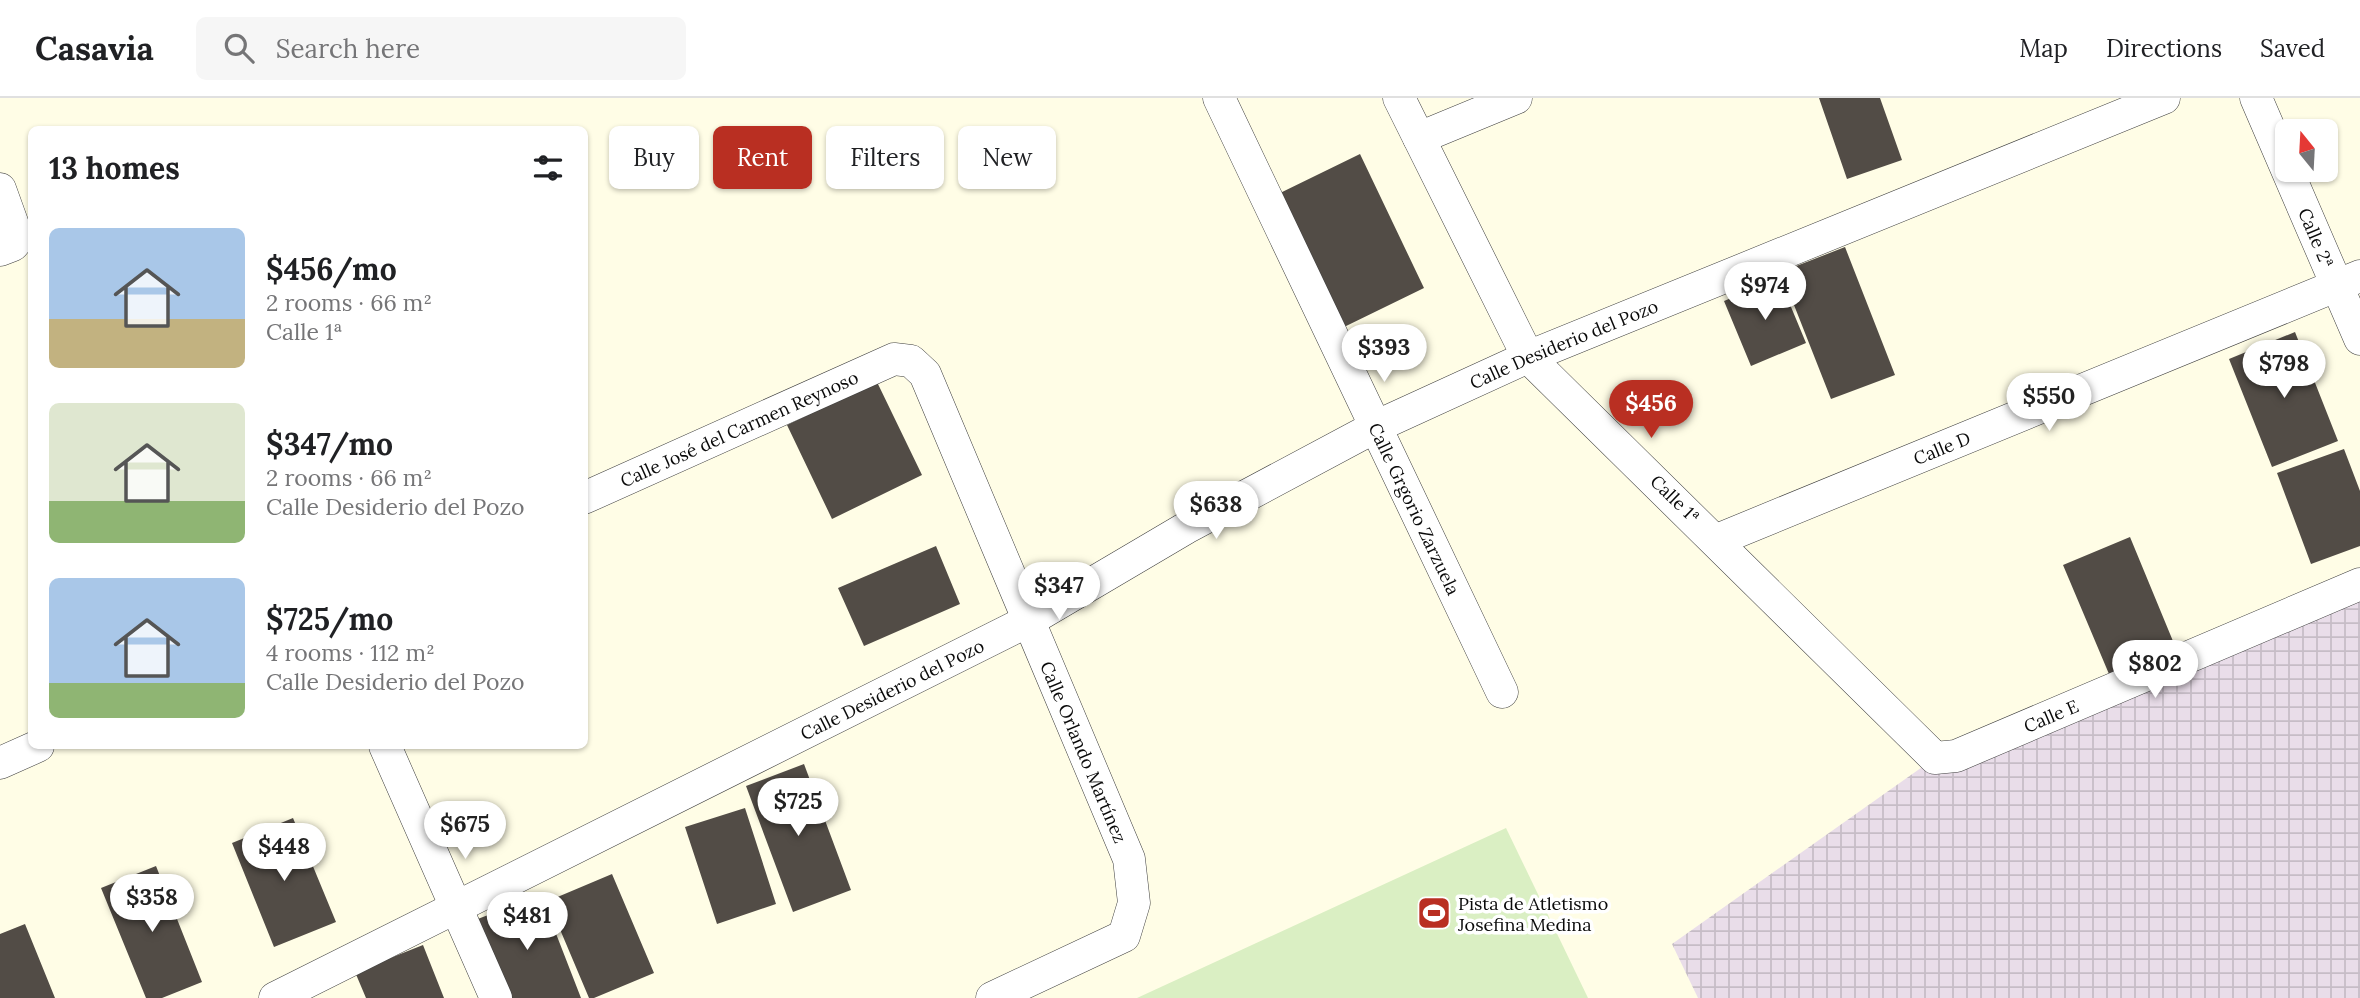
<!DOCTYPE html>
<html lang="en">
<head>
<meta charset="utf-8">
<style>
	body { margin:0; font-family:Lora,serif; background:#f6f6f6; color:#202124; height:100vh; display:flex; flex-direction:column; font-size:26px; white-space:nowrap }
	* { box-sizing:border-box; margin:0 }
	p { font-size:23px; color:#757577 }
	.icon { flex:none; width:38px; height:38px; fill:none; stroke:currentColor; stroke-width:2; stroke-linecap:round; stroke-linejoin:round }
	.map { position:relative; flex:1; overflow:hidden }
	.details { position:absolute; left:28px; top:28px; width:560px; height:623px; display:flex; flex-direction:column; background:#fff; border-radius:10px; box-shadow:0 2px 5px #0004 }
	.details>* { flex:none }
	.hud { position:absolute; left:609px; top:28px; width:665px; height:63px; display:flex; gap:14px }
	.needle { width:46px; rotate:342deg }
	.tools { position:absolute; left:2275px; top:21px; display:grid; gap:14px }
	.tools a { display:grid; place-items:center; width:63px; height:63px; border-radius:10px; background:#fff; box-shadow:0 2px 5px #0004; font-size:35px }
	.price { position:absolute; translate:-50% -60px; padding:0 16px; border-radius:24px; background:#fff; color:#222; font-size:23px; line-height:46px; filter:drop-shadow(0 2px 4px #0008) }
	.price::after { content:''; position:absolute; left:50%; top:42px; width:21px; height:16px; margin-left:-10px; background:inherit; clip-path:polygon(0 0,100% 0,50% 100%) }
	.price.selected { background:#b92f22; color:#fff }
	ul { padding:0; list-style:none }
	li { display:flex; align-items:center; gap:21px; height:175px; padding:0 21px }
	li span { display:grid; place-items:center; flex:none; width:196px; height:140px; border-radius:10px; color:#555 }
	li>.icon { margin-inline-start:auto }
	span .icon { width:84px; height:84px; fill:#fffc; stroke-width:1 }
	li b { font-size:30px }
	h2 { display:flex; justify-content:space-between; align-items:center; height:84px; padding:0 21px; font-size:30px }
	.pill { padding:0 24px; border-radius:10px; background:#fff; box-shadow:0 2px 5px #0004; font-size:24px; line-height:63px }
	.pill.selected { background:#b92f22; color:#fff }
	header { display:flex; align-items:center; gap:42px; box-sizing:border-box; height:98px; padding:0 35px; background:#fff; border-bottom:2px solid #e0e0e0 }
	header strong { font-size:33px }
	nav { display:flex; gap:38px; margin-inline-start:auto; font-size:24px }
	.search { width:490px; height:63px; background:#f6f6f6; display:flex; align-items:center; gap:18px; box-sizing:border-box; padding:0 24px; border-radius:10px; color:#757577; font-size:26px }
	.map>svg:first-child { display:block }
</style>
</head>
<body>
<header>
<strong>Casavia</strong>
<div class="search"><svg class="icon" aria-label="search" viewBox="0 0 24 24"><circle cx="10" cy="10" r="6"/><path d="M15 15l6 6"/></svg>Search here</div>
<nav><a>Map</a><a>Directions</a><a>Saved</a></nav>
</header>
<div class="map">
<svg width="2360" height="900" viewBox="0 0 2360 900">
	<defs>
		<pattern id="industrial-grid" width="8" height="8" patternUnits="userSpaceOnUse" patternTransform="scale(1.75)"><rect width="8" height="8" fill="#e9dde9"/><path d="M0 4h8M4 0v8" fill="none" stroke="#c6bcc6"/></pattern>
	</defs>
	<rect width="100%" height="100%" fill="#fffde6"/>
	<!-- industrial -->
	<path fill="url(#industrial-grid)" d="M2360,484v416h-662l-26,-54 263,-186z"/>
	<!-- pitch -->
	<path fill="#daefc3" d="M1506,730l82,170h-451z"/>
	<!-- building -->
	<path fill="#524c46" d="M1819,0h61l22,62 -55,19z
		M1360,56l64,134 -82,40 -66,-133z
		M1845,149l50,128 -64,24 -50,-127z
		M1779,180l27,65 -55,23 -27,-65z
		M2295,234l43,109 -66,26 -43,-108z
		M877,284l45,93 -90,44 -45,-94z
		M2344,351l16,42v55l-49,18 -34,-91z
		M2130,439l45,109 -66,28 -46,-109z
		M936,448l24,58 -96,42 -26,-58z
		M804,666l47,126 -58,22 -47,-126z
		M745,710l31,96 -59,20 -32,-97z
		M293,720l43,104 -62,25 -42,-104z
		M156,768l46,116 -40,16h-16l-45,-110z
		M612,776l42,99 -60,25h-5l-41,-97z
		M541,797l40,103h-76l-30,-78z
		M25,826l30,74h-55v-64z
		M423,847l21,53h-78l-11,-26z"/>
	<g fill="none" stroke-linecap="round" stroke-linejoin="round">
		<defs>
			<g id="minor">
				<path id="s1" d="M1219,0l283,594"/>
				<path id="s2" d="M1399,0l129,259 407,401 21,-2 404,-172"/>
				<path d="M2256,0l104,241"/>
				<path d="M1419,40l97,-40"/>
				<path d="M0,91l18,50 -5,6 -13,5"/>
				<path id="s3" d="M584,400l310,-139 17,2 14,13 204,485 5,44 -10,33 -132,62"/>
				<path id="s4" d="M1717,442l643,-264"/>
				<path d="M385,648l111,252"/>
				<path d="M0,665l38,-17"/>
				<path id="s5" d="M275,900l755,-378 156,-92 189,-101 153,-70 636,-259"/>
			</g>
		</defs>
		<!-- minor casing -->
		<use href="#minor" stroke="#3d3d3d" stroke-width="33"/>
		<!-- minor -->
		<use href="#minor" stroke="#fff" stroke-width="32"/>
	</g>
	<!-- icons -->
	<defs>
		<symbol id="stadium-square" viewBox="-11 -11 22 22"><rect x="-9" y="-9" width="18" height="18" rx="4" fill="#b92f22" stroke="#fff"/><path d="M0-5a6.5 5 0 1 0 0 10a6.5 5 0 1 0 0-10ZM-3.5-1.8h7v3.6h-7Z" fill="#fff"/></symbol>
	</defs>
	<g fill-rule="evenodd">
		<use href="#stadium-square" x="1415" y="796" width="38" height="38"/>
	</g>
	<g text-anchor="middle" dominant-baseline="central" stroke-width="7" stroke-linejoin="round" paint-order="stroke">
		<!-- street labels -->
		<g font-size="18" fill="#0a0a0a" stroke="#fff">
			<text transform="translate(2316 140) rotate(67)">Calle 2ª</text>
			<text stroke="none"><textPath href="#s5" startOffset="1446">Calle Desiderio del Pozo</textPath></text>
			<text stroke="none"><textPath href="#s3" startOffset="170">Calle José del Carmen Reynoso</textPath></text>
			<text stroke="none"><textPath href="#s4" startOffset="243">Calle D</textPath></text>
			<text transform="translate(1675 401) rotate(44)">Calle 1ª</text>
			<text stroke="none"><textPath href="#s1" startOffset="455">Calle Grgorio Zarzuela</textPath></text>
			<text stroke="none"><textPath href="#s5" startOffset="690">Calle Desiderio del Pozo</textPath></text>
			<text stroke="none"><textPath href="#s2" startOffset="985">Calle E</textPath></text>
			<text stroke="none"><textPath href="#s3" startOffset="786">Calle Orlando Martínez</textPath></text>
		</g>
		<!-- poi labels -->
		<g font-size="18" fill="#0a0a0a" stroke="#fff" text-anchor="start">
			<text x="1458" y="805">Pista de Atletismo<tspan x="1458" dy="21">Josefina Medina</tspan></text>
		</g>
	</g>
</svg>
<div class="tools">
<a><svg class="needle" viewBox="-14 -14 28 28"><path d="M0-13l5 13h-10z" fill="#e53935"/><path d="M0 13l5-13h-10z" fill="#757577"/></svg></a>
</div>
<b class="price" style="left:1765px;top:224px">$974</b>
<b class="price" style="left:1384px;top:286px">$393</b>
<b class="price" style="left:2284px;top:302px">$798</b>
<b class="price" style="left:2049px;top:335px">$550</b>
<b class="price selected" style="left:1651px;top:342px">$456</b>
<b class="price" style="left:1216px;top:443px">$638</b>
<b class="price" style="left:1059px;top:524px">$347</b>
<b class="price" style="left:2155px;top:602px">$802</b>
<b class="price" style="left:798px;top:740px">$725</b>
<b class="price" style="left:465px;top:763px">$675</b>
<b class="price" style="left:284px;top:785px">$448</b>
<b class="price" style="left:152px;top:836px">$358</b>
<b class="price" style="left:527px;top:854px">$481</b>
<div class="hud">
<a class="pill">Buy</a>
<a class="pill selected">Rent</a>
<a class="pill">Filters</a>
<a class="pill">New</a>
</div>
<section class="details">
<h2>13 homes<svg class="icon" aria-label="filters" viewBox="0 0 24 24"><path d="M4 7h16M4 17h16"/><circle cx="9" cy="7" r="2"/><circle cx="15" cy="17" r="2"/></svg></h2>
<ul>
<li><span style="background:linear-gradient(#a9c7e8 65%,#c2b280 0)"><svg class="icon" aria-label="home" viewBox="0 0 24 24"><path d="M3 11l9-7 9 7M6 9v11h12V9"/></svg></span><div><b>$456/mo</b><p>2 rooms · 66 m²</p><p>Calle 1ª</p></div></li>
<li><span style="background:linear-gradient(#dfe7d0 70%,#8fb573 0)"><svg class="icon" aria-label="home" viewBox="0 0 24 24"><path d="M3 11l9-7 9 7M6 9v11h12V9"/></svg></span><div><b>$347/mo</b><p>2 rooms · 66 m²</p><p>Calle Desiderio del Pozo</p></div></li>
<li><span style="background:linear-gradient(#a9c7e8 75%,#8fb573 0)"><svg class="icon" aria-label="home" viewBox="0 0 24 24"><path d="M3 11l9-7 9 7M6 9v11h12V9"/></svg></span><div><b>$725/mo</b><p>4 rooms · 112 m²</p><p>Calle Desiderio del Pozo</p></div></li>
</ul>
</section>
</div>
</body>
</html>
